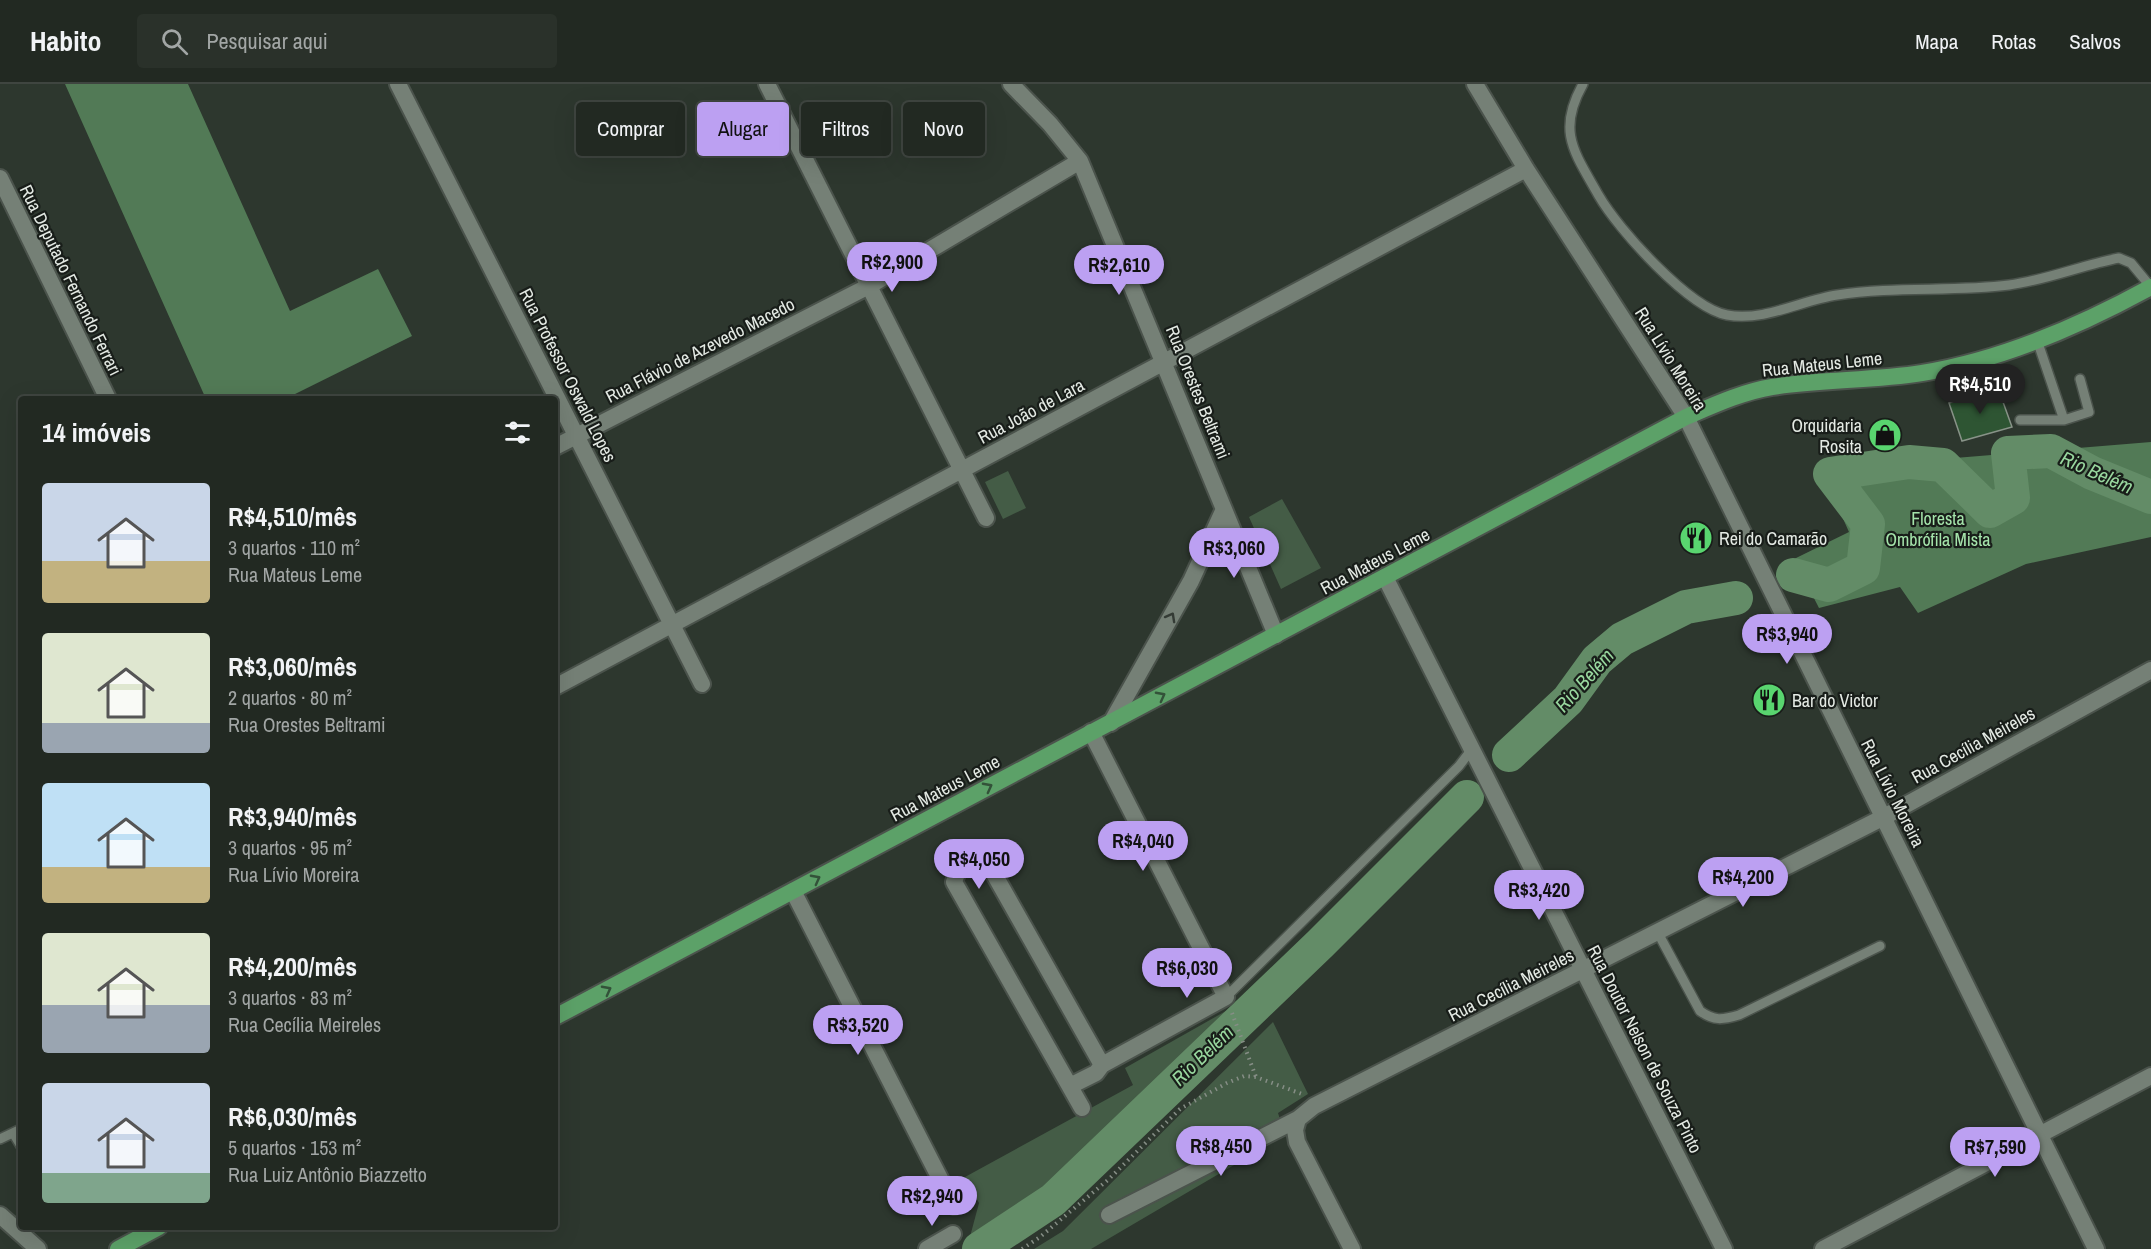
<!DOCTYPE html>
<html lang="pt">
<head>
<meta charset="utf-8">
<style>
	body { margin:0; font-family:"Archivo Narrow",sans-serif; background:#2a312a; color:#f1f3f6; height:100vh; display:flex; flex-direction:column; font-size:22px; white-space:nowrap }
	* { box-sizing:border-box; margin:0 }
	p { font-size:20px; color:#a2a6a5 }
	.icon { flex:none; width:33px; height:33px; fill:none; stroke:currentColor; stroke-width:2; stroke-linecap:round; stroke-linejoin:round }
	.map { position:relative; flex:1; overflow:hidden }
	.side { position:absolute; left:18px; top:312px; width:540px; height:834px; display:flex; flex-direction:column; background:#222922; border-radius:6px; box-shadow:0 6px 24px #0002,0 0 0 2px #3f4540 }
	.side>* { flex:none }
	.guide { position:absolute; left:576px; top:18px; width:570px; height:54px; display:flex; gap:12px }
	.price { position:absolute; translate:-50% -51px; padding:0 14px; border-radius:21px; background:#bca0f2; color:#111; font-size:20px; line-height:39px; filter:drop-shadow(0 2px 3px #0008) }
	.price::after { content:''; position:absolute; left:50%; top:36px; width:18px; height:14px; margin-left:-9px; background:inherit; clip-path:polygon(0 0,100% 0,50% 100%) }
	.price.current { background:#222; color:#fff }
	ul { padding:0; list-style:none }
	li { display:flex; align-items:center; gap:18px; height:150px; padding:0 24px }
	li span { display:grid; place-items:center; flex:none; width:168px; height:120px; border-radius:6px; color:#555 }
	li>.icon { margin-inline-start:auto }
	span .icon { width:72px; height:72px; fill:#fffc; stroke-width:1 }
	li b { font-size:26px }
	h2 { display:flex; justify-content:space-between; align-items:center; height:72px; padding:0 24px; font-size:26px }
	.pill { padding:0 21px; border-radius:6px; background:#222922; box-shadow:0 6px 24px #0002,0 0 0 2px #3f4540; font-size:21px; line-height:54px }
	.pill.current { background:#bca0f2; color:#111 }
	header { display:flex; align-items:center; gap:36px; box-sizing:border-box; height:84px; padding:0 30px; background:#222922; border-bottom:2px solid #3f4540 }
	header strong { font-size:28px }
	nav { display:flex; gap:33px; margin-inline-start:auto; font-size:21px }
	.search { width:420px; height:54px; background:#2a312a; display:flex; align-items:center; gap:15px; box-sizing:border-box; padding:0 21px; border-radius:6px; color:#a2a6a5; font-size:22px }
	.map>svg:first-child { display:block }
</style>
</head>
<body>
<header>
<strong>Habito</strong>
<div class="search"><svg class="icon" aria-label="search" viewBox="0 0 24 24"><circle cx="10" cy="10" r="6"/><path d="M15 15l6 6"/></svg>Pesquisar aqui</div>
<nav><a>Mapa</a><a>Rotas</a><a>Salvos</a></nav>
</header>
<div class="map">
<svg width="2151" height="1165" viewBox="0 0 2151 1165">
	<rect width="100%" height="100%" fill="#2d372e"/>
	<!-- green -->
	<path fill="#445c46" d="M1008,387l18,37 -23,11 -18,-37z
		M1282,415l39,69 -40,21 -32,-72z
		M1240,919l-171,164 -102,81 12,-45 -14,-26 168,-92 -8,-17z
		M1273,938l35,72 -30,19 7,22 -194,114h-57l29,-18z"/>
	<!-- forest -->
	<path fill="#527a56" d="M65,0h123l102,227 88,-42 34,67 -127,63h-79z
		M2151,358v95l-125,27 -108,49 -18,-26 -81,21 -25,-49 55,-27 -28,-63z"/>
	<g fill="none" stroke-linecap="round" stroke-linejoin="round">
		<!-- river -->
		<path stroke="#638c67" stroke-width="34" d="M1793,491l36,10 34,-17 5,-44 -38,-50 79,-12 34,3 47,46 23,-13 -5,-45 43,-2 41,22 59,24
			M1509,671l59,-55 29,-40 25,-21 64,-32 50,-9
			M979,1165l74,-49 267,-256 147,-147"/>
	</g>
	<!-- building -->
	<path fill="#2e5533" stroke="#889388" stroke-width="1.5" d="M1998,304l14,39 -50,14 -13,-38z"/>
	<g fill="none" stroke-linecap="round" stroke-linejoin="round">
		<defs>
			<path id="service" d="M1583,0c-27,48 -8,69 16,112 19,33 90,112 128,119 37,7 75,-15 110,-20 57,-9 116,-3 172,-10 38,-5 73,-20 110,-27l12,5 20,24
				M2020,336h44l-27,-80
				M2064,336l25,-8 -9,-33
				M1658,849l42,78c14,10 22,9 39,4l141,-69
				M1226,913l233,-231 13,-17
				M13,1049l8,13
				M0,1055l21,-10"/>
			<path id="minor" d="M398,0l304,600
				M767,0l219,434
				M1011,0l39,40 30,37 196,474
				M1475,0l51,85 160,248 410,832
				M0,94l108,221
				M555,363l314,-161 211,-125
				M1385,493l339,672
				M555,603l971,-518
				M1111,639l80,-142 33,-72
				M793,807l161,315
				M1070,1002l26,-13 6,-8 124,-68 -135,-265
				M1082,1024l-128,-226c4,-15 13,-22 29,-22l6,5 113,200
				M1298,1035l-3,11 2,12 55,107
				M1109,1131l189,-96 16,-13 570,-289 267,-147
				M927,1165l26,-15
				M1823,1165l328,-173"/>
			<path id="tertiary" d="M0,1131l38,34"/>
			<path id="primary" d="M555,933l1131,-600c28,-12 56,-25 86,-30 49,-8 100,-6 150,-14 80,-13 158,-47 229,-86
				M118,1165l41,-22"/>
		</defs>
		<!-- service casing -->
		<use href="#service" stroke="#4b534c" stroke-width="12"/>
		<!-- minor casing -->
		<use href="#minor" stroke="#4b534c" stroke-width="20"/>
		<!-- tertiary casing -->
		<use href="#tertiary" stroke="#4b534c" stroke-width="20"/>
		<!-- primary casing -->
		<use href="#primary" stroke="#4b534c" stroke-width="20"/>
		<!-- path -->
		<path stroke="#868e86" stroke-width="4" stroke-dasharray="1.5 4.5" stroke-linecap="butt" d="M1232,929l24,64
			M1022,1165l18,-12 69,-58 71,-70 47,-26 17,-7 12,1 46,17"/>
		<!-- service -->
		<use href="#service" stroke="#758076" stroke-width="9"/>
		<!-- minor -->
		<use href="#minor" stroke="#758076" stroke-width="16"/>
		<!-- tertiary -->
		<use href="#tertiary" stroke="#758076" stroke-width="16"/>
		<!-- primary -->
		<use href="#primary" stroke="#5ca168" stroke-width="16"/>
	</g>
	<!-- one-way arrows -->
	<defs><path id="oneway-chevron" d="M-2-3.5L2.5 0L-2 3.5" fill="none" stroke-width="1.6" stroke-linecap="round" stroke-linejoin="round" transform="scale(1.5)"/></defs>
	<use stroke="#343b35" href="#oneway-chevron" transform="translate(1171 533) rotate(-61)"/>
	<g stroke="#335239">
		<use href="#oneway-chevron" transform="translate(1161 612) rotate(-28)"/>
		<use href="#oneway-chevron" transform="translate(988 703) rotate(-28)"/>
		<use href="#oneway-chevron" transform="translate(816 795) rotate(-28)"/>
		<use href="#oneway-chevron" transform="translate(607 906) rotate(-28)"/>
	</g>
	<!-- icons -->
	<defs>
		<symbol id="shop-disc" viewBox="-11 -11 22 22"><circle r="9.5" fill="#59d56f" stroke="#181d19"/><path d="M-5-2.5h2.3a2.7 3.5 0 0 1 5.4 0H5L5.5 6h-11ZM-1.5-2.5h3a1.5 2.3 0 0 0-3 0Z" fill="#111"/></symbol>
		<symbol id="restaurant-disc" viewBox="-11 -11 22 22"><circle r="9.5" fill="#59d56f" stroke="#181d19"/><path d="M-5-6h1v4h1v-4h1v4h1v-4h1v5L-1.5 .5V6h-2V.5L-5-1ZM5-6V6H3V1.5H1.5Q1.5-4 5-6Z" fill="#111"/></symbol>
	</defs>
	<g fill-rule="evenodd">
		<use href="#shop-disc" x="1866" y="332" width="38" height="38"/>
		<use href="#restaurant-disc" x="1677" y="435" width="38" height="38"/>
		<use href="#restaurant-disc" x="1750" y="597" width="38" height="38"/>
	</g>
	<g text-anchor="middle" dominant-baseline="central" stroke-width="4.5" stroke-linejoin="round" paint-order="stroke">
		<!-- street labels -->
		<g font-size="18" fill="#e4eae4" stroke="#181d19">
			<text transform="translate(71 196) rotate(64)">Rua Deputado Fernando Ferrari</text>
			<text transform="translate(700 266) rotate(-27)">Rua Flávio de Azevedo Macedo</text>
			<text transform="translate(1671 275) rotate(58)">Rua Lívio Moreira</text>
			<text transform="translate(1822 280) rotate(-6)">Rua Mateus Leme</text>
			<text transform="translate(568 291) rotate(63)">Rua Professor Oswald Lopes</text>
			<text transform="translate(1198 308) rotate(68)">Rua Orestes Beltrami</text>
			<text transform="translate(1031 327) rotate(-28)">Rua João de Lara</text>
			<text transform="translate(1375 477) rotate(-28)">Rua Mateus Leme</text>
			<text transform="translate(1973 661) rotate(-29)">Rua Cecília Meireles</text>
			<text transform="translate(945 704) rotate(-28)">Rua Mateus Leme</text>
			<text transform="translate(1893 709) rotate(63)">Rua Lívio Moreira</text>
			<text transform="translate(1511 901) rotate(-27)">Rua Cecília Meireles</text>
			<text transform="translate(1645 965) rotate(63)">Rua Doutor Nelson de Souza Pinto</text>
		</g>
		<!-- poi labels -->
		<g font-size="18" fill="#e4eae4" stroke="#181d19" text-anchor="start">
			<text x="1862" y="341" text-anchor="end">Orquidaria<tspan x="1862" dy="21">Rosita</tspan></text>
			<text x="1719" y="454">Rei do Camarão</text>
			<text x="1792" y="616">Bar do Victor</text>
		</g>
		<!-- park labels -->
		<g font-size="18" fill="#a5e4ab" stroke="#181d19">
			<text x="1938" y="434">Floresta<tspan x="1938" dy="21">Ombrófila Mista</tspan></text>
		</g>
		<!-- water labels -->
		<g font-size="20" font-style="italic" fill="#98d79e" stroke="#181d19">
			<text transform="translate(2097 388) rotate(24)">Rio Belém</text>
			<text transform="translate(1584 596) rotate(-48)">Rio Belém</text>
			<text transform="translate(1202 971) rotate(-44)">Rio Belém</text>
		</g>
	</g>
</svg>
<b class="price" style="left:892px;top:209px">R$2,900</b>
<b class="price" style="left:1119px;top:212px">R$2,610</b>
<b class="price current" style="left:1980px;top:331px">R$4,510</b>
<b class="price" style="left:1234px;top:495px">R$3,060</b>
<b class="price" style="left:1787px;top:581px">R$3,940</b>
<b class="price" style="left:1143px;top:788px">R$4,040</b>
<b class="price" style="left:979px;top:806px">R$4,050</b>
<b class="price" style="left:1743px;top:824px">R$4,200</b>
<b class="price" style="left:1539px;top:837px">R$3,420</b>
<b class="price" style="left:1187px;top:915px">R$6,030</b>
<b class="price" style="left:858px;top:972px">R$3,520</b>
<b class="price" style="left:1221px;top:1093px">R$8,450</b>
<b class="price" style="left:1995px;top:1094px">R$7,590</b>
<b class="price" style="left:932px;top:1143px">R$2,940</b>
<div class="guide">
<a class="pill">Comprar</a>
<a class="pill current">Alugar</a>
<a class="pill">Filtros</a>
<a class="pill">Novo</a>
</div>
<section class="side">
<h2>14 imóveis<svg class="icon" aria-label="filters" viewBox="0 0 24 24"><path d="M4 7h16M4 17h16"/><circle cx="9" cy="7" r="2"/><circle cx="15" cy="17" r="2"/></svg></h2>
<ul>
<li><span style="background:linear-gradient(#c9d6e8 65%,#c2b280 0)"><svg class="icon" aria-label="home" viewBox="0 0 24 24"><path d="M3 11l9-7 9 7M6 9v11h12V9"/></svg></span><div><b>R$4,510/mês</b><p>3 quartos · 110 m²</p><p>Rua Mateus Leme</p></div></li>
<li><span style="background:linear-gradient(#dfe7d0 75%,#9aa5b1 0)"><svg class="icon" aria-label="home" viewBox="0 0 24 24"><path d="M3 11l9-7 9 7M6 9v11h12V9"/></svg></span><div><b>R$3,060/mês</b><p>2 quartos · 80 m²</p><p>Rua Orestes Beltrami</p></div></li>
<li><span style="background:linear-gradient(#bfe0f5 70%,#c2b280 0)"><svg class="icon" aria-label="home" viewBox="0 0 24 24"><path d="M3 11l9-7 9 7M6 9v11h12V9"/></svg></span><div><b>R$3,940/mês</b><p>3 quartos · 95 m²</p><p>Rua Lívio Moreira</p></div></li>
<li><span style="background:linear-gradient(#dfe7d0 60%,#9aa5b1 0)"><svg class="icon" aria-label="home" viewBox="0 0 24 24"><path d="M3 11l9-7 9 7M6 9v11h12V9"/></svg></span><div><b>R$4,200/mês</b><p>3 quartos · 83 m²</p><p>Rua Cecília Meireles</p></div></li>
<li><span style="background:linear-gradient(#c9d6e8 75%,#7fa58c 0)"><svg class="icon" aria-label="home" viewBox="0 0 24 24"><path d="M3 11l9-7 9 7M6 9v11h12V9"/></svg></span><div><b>R$6,030/mês</b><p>5 quartos · 153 m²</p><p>Rua Luiz Antônio Biazzetto</p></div></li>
</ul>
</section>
</div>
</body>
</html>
